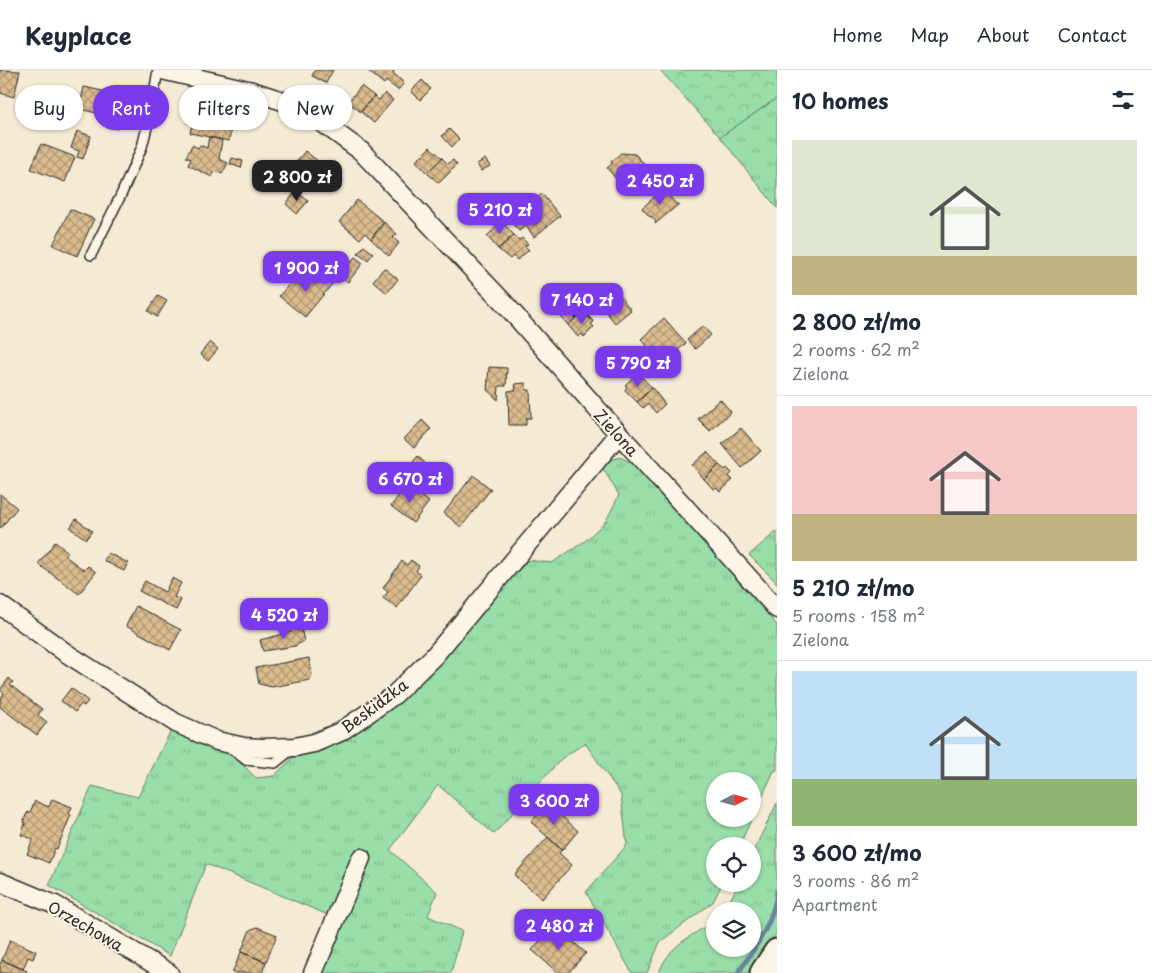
<!DOCTYPE html>
<html lang="en">
<head>
<meta charset="utf-8">
<style>
	body { margin:0; font-family:"Playpen Sans",sans-serif; background:#f2f2f3; color:#1f2937; height:100vh; display:flex; flex-direction:column; font-size:19px; white-space:nowrap }
	* { box-sizing:border-box; margin:0 }
	p { font-size:16px; color:#747a83 }
	.icon { flex:none; width:28px; height:28px; fill:none; stroke:currentColor; stroke-width:2; stroke-linecap:round; stroke-linejoin:round }
	.map { position:relative; flex:1; overflow:hidden }
	.panel { display:flex; flex-direction:column; background:#fff; width:375px }
	.panel>* { flex:none }
	.hud { position:absolute; left:15px; top:15px; width:475px; height:45px; display:flex; gap:10px }
	.needle { width:32px; rotate:84deg }
	.fabs { position:absolute; left:706px; top:702px; display:grid; gap:10px }
	.fabs a { display:grid; place-items:center; width:55px; height:55px; border-radius:50%; background:#fff; box-shadow:0 1px 4px #0004; font-size:25px }
	.price { position:absolute; translate:-50% -42px; padding:0 11px; border-radius:10px; background:#7c3aed; color:#fff; font-size:16px; line-height:32px; filter:drop-shadow(0 1px 2px #0008) }
	.price::after { content:''; position:absolute; left:50%; top:30px; width:15px; height:11px; margin-left:-8px; background:inherit; clip-path:polygon(0 0,100% 0,50% 100%) }
	.price.on { background:#222; color:#fff }
	ul { padding:0; list-style:none }
	li { display:grid; align-content:center; gap:10px; height:265px; padding:0 15px }
	li+li { border-top:1px solid #e0e1e3 }
	li span { display:grid; place-items:center; height:155px; border-radius:0px; color:#555 }
	li>.icon { margin-inline-start:auto }
	span .icon { width:90px; height:90px; fill:#fffc; stroke-width:1 }
	li b { font-size:21px }
	h2 { display:flex; justify-content:space-between; align-items:center; height:60px; padding:0 15px; font-size:21px }
	.chip { padding:0 18px; border-radius:22px; background:#fff; box-shadow:0 1px 4px #0004; font-size:18px; line-height:45px }
	.chip.on { background:#7c3aed; color:#fff }
	header { display:flex; align-items:center; gap:30px; box-sizing:border-box; height:70px; padding:0 25px; background:#fff; border-bottom:1px solid #e0e1e3 }
	header strong { font-size:24px }
	nav { display:flex; gap:28px; margin-inline-start:auto; font-size:18px }
	main { display:flex; flex:1; min-height:0 }
	.map>svg:first-child { display:block }
</style>
</head>
<body>
<header>
<strong>Keyplace</strong>
<nav><a>Home</a><a>Map</a><a>About</a><a>Contact</a></nav>
</header>
<main>
<div class="map">
<svg width="777" height="903" viewBox="0 0 777 903">
	<defs>
		<pattern id="grass-tufts" width="24" height="20" patternUnits="userSpaceOnUse" patternTransform="scale(1.25)"><rect width="24" height="20" fill="#99dda8"/><path d="M3 7l-1-3M5 7V3M7 7l1-3M15 17l-1-3M17 17v-4M19 17l1-3" fill="none" stroke="#84be91"/></pattern>
		<pattern id="forest-crowns" width="20" height="18" patternUnits="userSpaceOnUse" patternTransform="scale(1.25)"><rect width="20" height="18" fill="#99dda8"/><path d="M2 6a3 3 0 1 1 6 0M12 15a3 3 0 1 1 6 0" fill="none" stroke="#84be91"/></pattern>
		<pattern id="building-cross-hatch" width="8" height="8" patternUnits="userSpaceOnUse" patternTransform="scale(1.25)"><rect width="8" height="8" fill="#dbbc8e"/><path d="M0 0l8 8M0 8l8-8" fill="none" stroke="#b29974"/></pattern>
	</defs>
	<rect width="100%" height="100%" fill="#f5ead4"/>
	<filter id="ink" filterUnits="userSpaceOnUse"><feTurbulence type="fractalNoise" baseFrequency=".02" numOctaves="2"/><feDisplacementMap in="SourceGraphic" scale="10" xChannelSelector="R" yChannelSelector="G"/><feConvolveMatrix kernelMatrix="1 2 1 2 8 2 1 2 1" color-interpolation-filters="sRGB"/></filter>
	<g filter="url(#ink)">
		<!-- grass -->
		<path fill="url(#grass-tufts)" stroke="#62846a" fill-rule="evenodd" d="M777,28v110l-57,-71z
			M620,387l15,8 142,160v145l-3,1 -35,75h-24v38h7l-9,18 -53,40 -13,31h-15l-46,-81 41,-47 -6,-50 -36,-52 -24,16 -67,75 -56,-49 -48,65 47,42 -9,24 34,15 -11,42h-130l37,-121 -30,63 -122,-51 -36,92 -121,-71 43,-99 46,11 33,-67 47,16 24,18 14,14 18,-2 23,-22 21,-2 26,-11 55,-40 129,-141 24,3 33,-22 21,-20 13,-26 -17,-28 5,-6zM715,711h37v38h-37z
			M777,461v52l-28,-28z
			M777,733v129l-24,41h-94c10,-28 32,-37 56,-52v28h37v-38h-27l13,-27h14l1,-32z"/>
		<!-- forest -->
		<path fill="url(#forest-crowns)" stroke="#62846a" d="M660,0h117v28l-57,39z"/>
		<g fill="none" stroke-linecap="round" stroke-linejoin="round">
			<!-- stream -->
			<path stroke="#67849e" stroke-width="5" d="M738,903c17,-26 36,-50 39,-82"/>
		</g>
		<!-- building -->
		<path fill="url(#building-cross-hatch)" stroke="#2b2b2b" d="M0,0l20,1 -6,26 -14,-4z
			M315,0h18l-7,13 -14,-7z
			M369,0h26l-2,3 11,10 -6,7 -12,-9 -2,3 -16,-13z
			M422,10l9,9 -11,11 -9,-9z
			M361,16l13,10 -13,16 -13,-10z
			M84,17l42,9 -8,33 -11,-2 3,-11 -31,-7z
			M385,23l8,7 -19,23 -13,-11 13,-16 5,4z
			M194,41l39,7 -4,23 -39,-8 2,-9 -5,-1 2,-9 4,1z
			M449,59l10,10 -7,8 -10,-11z
			M77,61l14,5 -8,23 -6,-2 2,-6 -8,-3z
			M209,67l13,3 -3,19 9,4 -6,11 -7,-3 -3,6 -24,-12 3,-6 -5,-2 6,-12 6,3 2,-3 7,3z
			M41,74l34,13 -10,25 -34,-13z
			M430,77l12,11 -15,15 -11,-12z
			M305,81l28,22 -14,18 -18,-14 -3,4 -10,-8z
			M621,83l14,1 10,11 -5,5 7,7 -19,16 -21,-25 5,-4 -1,-2z
			M232,88l11,3 -2,7 -11,-4z
			M442,88l6,6 5,-4 4,5 -18,18 -12,-10z
			M485,89l5,7 -9,5 -4,-7z
			M281,98l7,6 -8,10 -7,-6z
			M665,118l1,1 -2,1 12,14h3l-24,20 1,-2 -5,-6 -1,1 -8,-9z
			M296,121l12,10 -11,13 -11,-10z
			M542,124l18,22 -26,21 -8,-11 -7,5 -10,-11z
			M357,130l27,22 -13,17 -6,-6 -5,6 -21,-17z
			M70,139l24,10 -17,37 -24,-11z
			M384,152l13,12 -4,4 6,5 -10,13 -18,-17z
			M502,152l12,13 -16,14 -11,-13z
			M514,165l5,5 3,-2 6,6 -3,2 4,4 -12,10 -4,-4 -3,3 -12,-10z
			M364,176l9,7 -5,7 -10,-7z
			M355,187l8,6 -15,19 -8,-6z
			M384,198l14,11 -11,14 -14,-12z
			M316,200l17,13 -28,34 -26,-21 14,-16 9,7z
			M612,216l19,24 -16,13 -19,-24z
			M566,223l17,18 -15,14 -11,-13 5,-5 -6,-5z
			M158,226l9,5 -10,16 -9,-6z
			M583,241l11,11 -3,2 3,3 -10,10 -2,-3 -4,3 -10,-12z
			M664,248l22,25 -23,21 -22,-25z
			M703,256l8,9 -16,14 -8,-9z
			M210,272l8,7 -10,12 -8,-7z
			M489,297l18,1 -1,18h-7l-1,14 -11,-10z
			M638,303l14,15 -15,14 -12,-12 2,-3 -2,-2z
			M526,313v7h4l1,28h-5v7h-17l-1,-34 8,-1 -1,-6z
			M652,318l13,16 -9,9 -8,-9 -5,4 -6,-6z
			M720,329l11,13 -21,19 -12,-12z
			M422,350l9,9 -17,19 -10,-9z
			M741,358l20,23 -19,17 -20,-24z
			M707,382l12,13 -15,14 -12,-14z
			M418,386l25,26 -7,6 -17,-19 -5,6 -7,-6z
			M719,395l6,5 2,-2 5,5 -3,3 4,4 -13,12 -4,-4 -2,2 -10,-11z
			M473,405l18,14 -30,38 -17,-14z
			M406,416l23,16 -16,21 -22,-17z
			M0,424l17,14 -17,21z
			M76,449l16,12 -6,8 -16,-11z
			M55,472l13,10 -3,4 19,14 4,-4 8,6 -17,22 -41,-30z
			M108,483l20,10 -4,8 -20,-10z
			M411,490l8,6 -3,5 5,4 -24,33 -14,-10 5,-6 -5,-4 19,-27 5,4z
			M172,508l9,5 -7,14 7,3 -5,10 -37,-19 6,-10 20,11z
			M136,536l45,24 -11,20 -44,-24z
			M300,554l4,17 -9,5 -32,5 -3,-11 31,-8 -2,-5z
			M309,588l3,16 -2,6 -38,7 -13,-3 -3,-16z
			M9,608l4,4 -3,3 32,24 -4,6 9,7 -10,13 -37,-28v-7l4,-7 -4,-3z
			M71,618l17,13 -4,5 -3,-2 -6,8 -14,-11z
			M52,729l20,8 -3,7 2,1 -14,34 -2,-1 -6,15 -22,-9 6,-15 -12,-4 4,-11 -1,-4 3,-7 3,-1 5,-11 14,6z
			M547,733l31,28 -16,19 -31,-28z
			M548,767l14,13 -3,3 13,12 -30,34 -28,-24z
			M554,855l32,28 -18,20h-10l-26,-23z
			M257,857l20,8 -11,27 -25,-10 9,-22z
			M10,870l26,11 -3,8 -5,-2 -5,12 -21,-9z
			M241,882l25,10 -4,11h-30z
			M2,890l25,11 -1,2h-26v-9z"/>
		<g fill="none" stroke-linecap="round" stroke-linejoin="round">
			<defs>
				<path id="lane" d="M91,185l30,-60 21,-48 9,-36 7,-41
					M231,678l15,12 29,3 16,-13"/>
				<path id="street" d="M162,0l90,21 49,16 60,44 144,153 114,130 158,175
					M0,535l66,48 110,70 41,18 27,6 19,1 32,-1 19,-4 26,-11 34,-23 20,-14 40,-39 185,-222
					M0,812l55,23 114,68
					M313,903l48,-115"/>
				<path id="secondary" d="M763,903l14,-21"/>
			</defs>
			<!-- lane casing -->
			<use href="#lane" stroke="#2b2b2b" stroke-width="12"/>
			<!-- street casing -->
			<use href="#street" stroke="#2b2b2b" stroke-width="21"/>
			<!-- secondary casing -->
			<use href="#secondary" stroke="#2b2b2b" stroke-width="29"/>
			<!-- lane -->
			<use href="#lane" stroke="#fcf5e5" stroke-width="9"/>
			<!-- street -->
			<use href="#street" stroke="#fcf5e5" stroke-width="18"/>
			<!-- secondary -->
			<use href="#secondary" stroke="#fcf5e5" stroke-width="25"/>
		</g>
	</g>
	<g text-anchor="middle" dominant-baseline="central" stroke-width="4" stroke-linejoin="round" paint-order="stroke">
		<!-- street labels -->
		<g font-size="16" fill="#2b2b2b" stroke="#fcf5e5">
			<text transform="translate(617 362) rotate(48)">Zielona</text>
			<text transform="translate(374 635) rotate(-37)">Beskidzka</text>
			<text transform="translate(86 855) rotate(30)">Orzechowa</text>
		</g>
	</g>
</svg>
<div class="fabs">
<a><svg class="needle" viewBox="-14 -14 28 28"><path d="M0-13l5 13h-10z" fill="#e53935"/><path d="M0 13l5-13h-10z" fill="#747a83"/></svg></a>
<a><svg class="icon" aria-label="locate" viewBox="0 0 24 24"><circle cx="12" cy="12" r="6"/><path d="M12 2v4M12 18v4M2 12h4M18 12h4"/></svg></a>
<a><svg class="icon" aria-label="layers" viewBox="0 0 24 24"><path d="M12 4l9 5-9 5-9-5zM3 14l9 5 9-5"/></svg></a>
</div>
<b class="price on" style="left:297px;top:132px">2 800 zł</b>
<b class="price" style="left:660px;top:136px">2 450 zł</b>
<b class="price" style="left:500px;top:165px">5 210 zł</b>
<b class="price" style="left:306px;top:223px">1 900 zł</b>
<b class="price" style="left:582px;top:255px">7 140 zł</b>
<b class="price" style="left:638px;top:318px">5 790 zł</b>
<b class="price" style="left:410px;top:434px">6 670 zł</b>
<b class="price" style="left:284px;top:570px">4 520 zł</b>
<b class="price" style="left:554px;top:756px">3 600 zł</b>
<b class="price" style="left:559px;top:881px">2 480 zł</b>
<div class="hud">
<a class="chip">Buy</a>
<a class="chip on">Rent</a>
<a class="chip">Filters</a>
<a class="chip">New</a>
</div>
</div>
<section class="panel">
<h2>10 homes<svg class="icon" aria-label="filters" viewBox="0 0 24 24"><path d="M4 7h16M4 17h16"/><circle cx="9" cy="7" r="2"/><circle cx="15" cy="17" r="2"/></svg></h2>
<ul>
<li><span style="background:linear-gradient(#dfe7d0 75%,#c2b280 0)"><svg class="icon" aria-label="home" viewBox="0 0 24 24"><path d="M3 11l9-7 9 7M6 9v11h12V9"/></svg></span><div><b>2 800 zł/mo</b><p>2 rooms · 62 m²</p><p>Zielona</p></div></li>
<li><span style="background:linear-gradient(#f6c9c9 70%,#c2b280 0)"><svg class="icon" aria-label="home" viewBox="0 0 24 24"><path d="M3 11l9-7 9 7M6 9v11h12V9"/></svg></span><div><b>5 210 zł/mo</b><p>5 rooms · 158 m²</p><p>Zielona</p></div></li>
<li><span style="background:linear-gradient(#bfe0f5 70%,#8fb573 0)"><svg class="icon" aria-label="home" viewBox="0 0 24 24"><path d="M3 11l9-7 9 7M6 9v11h12V9"/></svg></span><div><b>3 600 zł/mo</b><p>3 rooms · 86 m²</p><p>Apartment</p></div></li>
</ul>
</section>
</main>
</body>
</html>
